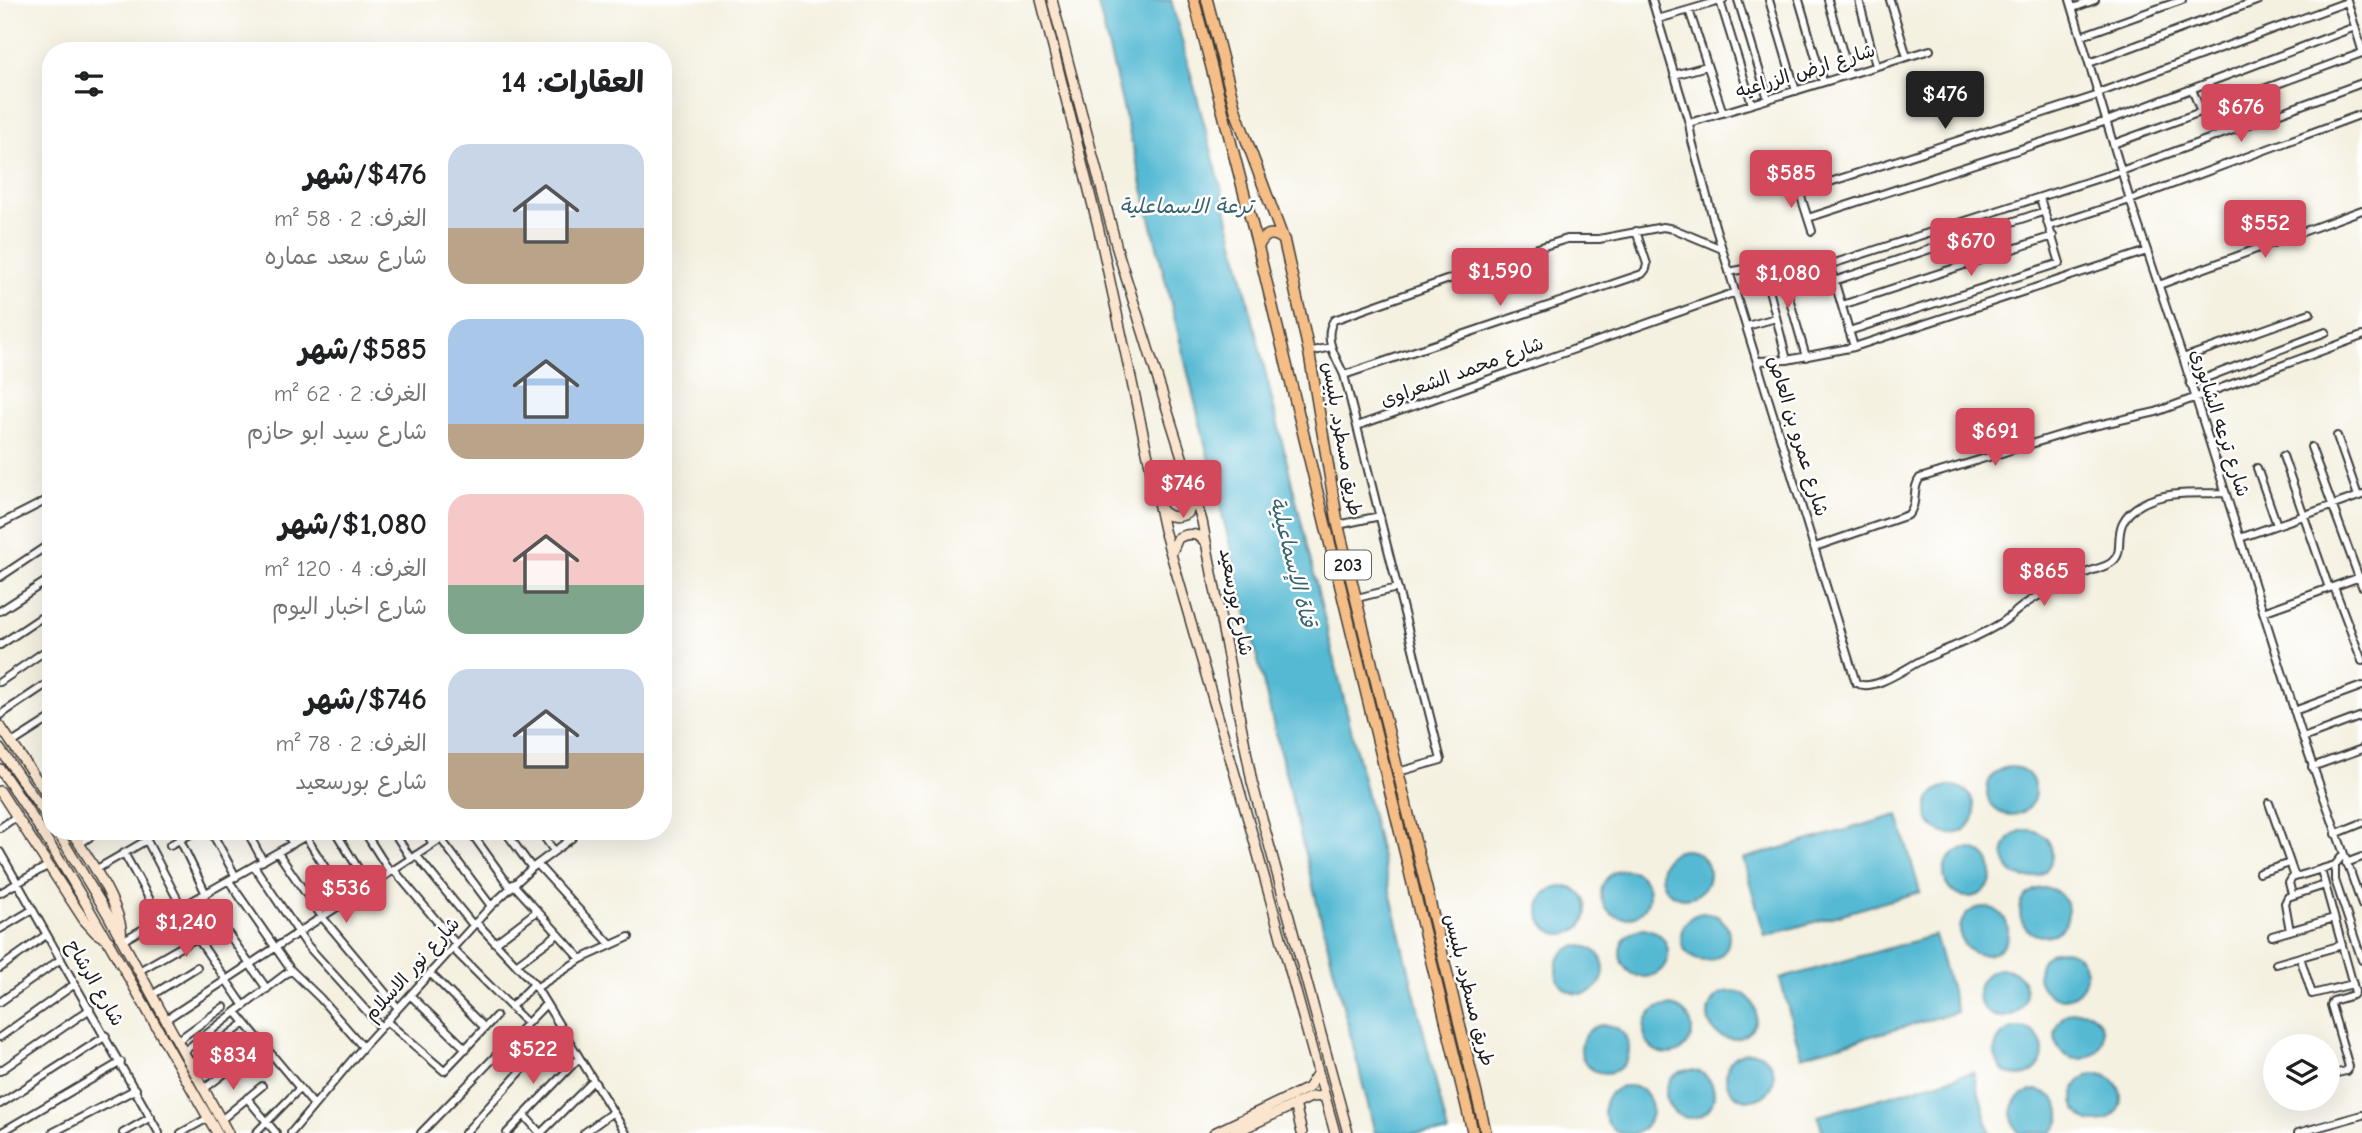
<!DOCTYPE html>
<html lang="ar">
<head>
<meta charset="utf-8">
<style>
	body { margin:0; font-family:"Comic Neue","Playpen Sans Arabic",sans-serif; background:#f2f2f2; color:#202124; direction:rtl; height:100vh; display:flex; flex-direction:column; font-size:26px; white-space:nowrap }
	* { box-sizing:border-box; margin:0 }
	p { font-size:23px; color:#757577 }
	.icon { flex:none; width:38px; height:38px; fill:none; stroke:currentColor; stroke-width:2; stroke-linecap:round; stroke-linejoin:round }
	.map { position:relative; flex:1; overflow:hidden; direction:ltr }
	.drawer { position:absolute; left:42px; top:42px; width:630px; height:798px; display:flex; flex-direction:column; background:#fff; border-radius:28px; box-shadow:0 7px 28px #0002; direction:rtl }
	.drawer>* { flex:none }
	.fabs { position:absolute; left:2263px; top:1034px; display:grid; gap:14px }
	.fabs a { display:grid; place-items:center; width:77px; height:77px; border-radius:50%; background:#fff; box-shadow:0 7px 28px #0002; font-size:35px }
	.price { position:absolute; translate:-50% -60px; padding:0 16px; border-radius:7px; background:#d1495b; color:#fff; font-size:23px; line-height:46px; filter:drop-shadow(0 2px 4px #0008) }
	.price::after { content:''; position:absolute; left:50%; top:42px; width:21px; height:16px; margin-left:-10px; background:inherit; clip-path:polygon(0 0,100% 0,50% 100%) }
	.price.active { background:#222; color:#fff }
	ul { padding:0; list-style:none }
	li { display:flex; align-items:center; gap:21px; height:175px; padding:0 28px }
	li span { display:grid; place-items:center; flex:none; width:196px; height:140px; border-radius:21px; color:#555 }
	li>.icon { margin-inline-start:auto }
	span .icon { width:84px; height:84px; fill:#fffc; stroke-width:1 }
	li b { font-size:30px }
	h2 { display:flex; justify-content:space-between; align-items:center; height:84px; padding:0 28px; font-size:30px }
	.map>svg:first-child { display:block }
</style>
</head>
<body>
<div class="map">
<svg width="2362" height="1133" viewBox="0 0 2362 1133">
	<rect width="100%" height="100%" fill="#fff"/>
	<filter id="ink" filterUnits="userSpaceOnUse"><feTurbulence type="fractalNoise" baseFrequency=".0143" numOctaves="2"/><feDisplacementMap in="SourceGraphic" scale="14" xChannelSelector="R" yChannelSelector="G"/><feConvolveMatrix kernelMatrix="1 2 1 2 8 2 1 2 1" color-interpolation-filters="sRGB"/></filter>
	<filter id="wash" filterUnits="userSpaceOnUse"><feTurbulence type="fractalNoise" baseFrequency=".00686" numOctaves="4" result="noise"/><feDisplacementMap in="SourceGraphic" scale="28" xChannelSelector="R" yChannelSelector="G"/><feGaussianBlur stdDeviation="1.57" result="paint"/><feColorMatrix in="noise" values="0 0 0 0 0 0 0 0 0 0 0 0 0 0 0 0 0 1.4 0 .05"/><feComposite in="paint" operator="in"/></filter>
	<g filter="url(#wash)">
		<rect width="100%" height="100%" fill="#f4f1e1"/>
		<!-- water -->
		<path fill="#55b9d3" stroke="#386a78" stroke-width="2" d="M1097,0h74l49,183 228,950h-73l-61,-242z
			M1987 791a24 24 0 1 1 48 0a24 24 0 1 1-48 0Z
			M1927 810a24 24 0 1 1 48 0a24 24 0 1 1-48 0Z
			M1898,815l22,77 -155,44 -22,-77z
			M2004 854a24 24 0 1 1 48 0a24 24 0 1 1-48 0Z
			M1944 873a24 24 0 1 1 48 0a24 24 0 1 1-48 0Z
			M1661 874a24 24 0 1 1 48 0a24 24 0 1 1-48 0Z
			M1601 894a24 24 0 1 1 48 0a24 24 0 1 1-48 0Z
			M1539 910a24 24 0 1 1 48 0a24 24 0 1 1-48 0Z
			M2020 912a24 24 0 1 1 48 0a24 24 0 1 1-48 0Z
			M1960 931a24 24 0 1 1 48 0a24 24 0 1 1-48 0Z
			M1681 937a24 24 0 1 1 48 0a24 24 0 1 1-48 0Z
			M1620 953a24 24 0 1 1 48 0a24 24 0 1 1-48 0Z
			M1935,935l22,77 -156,44 -21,-77z
			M1556 970a24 24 0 1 1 48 0a24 24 0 1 1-48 0Z
			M2038 974a24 24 0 1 1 48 0a24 24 0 1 1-48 0Z
			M1978 993a24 24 0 1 1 48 0a24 24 0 1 1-48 0Z
			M1708 1015a24 24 0 1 1 48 0a24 24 0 1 1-48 0Z
			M1644 1030a24 24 0 1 1 48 0a24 24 0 1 1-48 0Z
			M2055 1035a24 24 0 1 1 48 0a24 24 0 1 1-48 0Z
			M1581 1049a24 24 0 1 1 48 0a24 24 0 1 1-48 0Z
			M1995 1052a24 24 0 1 1 48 0a24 24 0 1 1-48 0Z
			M1726 1076a24 24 0 1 1 48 0a24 24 0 1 1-48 0Z
			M1666 1094a24 24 0 1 1 48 0a24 24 0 1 1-48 0Z
			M1973,1072l17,61h-167l-5,-17z
			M2073 1098a24 24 0 1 1 48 0a24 24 0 1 1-48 0Z
			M1604 1110a24 24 0 1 1 48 0a24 24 0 1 1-48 0Z
			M2035,1090c22,2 35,26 16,43h-32c-14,-18 -6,-39 16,-43z"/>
	</g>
	<g filter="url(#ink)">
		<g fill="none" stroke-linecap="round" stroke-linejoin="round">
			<defs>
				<path id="street" d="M1652,0l37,123 3,18 23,85 141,457c18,10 52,-17 68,-24 26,-12 52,-20 77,-36 13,-9 24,-21 39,-28 15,-8 32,-16 48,-23 7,-3 18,-5 24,-10 17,-13 -7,-37 30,-58 25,-14 55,-10 83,-11
					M1738,0l30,99
					M1769,0l27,91
					M1799,0l24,82
					M1828,0l21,74
					M1859,0l17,66
					M1890,0l17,57
					M2070,0l60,200 53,158 120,380 59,167
					M2347,0l15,50
					M1720,1l32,103
					M2073,8l22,-8
					M1689,10l34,103
					M1658,19l65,-19
					M2081,36l101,-36
					M2089,63l170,-63
					M1674,75l33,-9
					M2192,89l9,23
					M2098,93l249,-91
					M1689,123l241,-73
					M2113,144l249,-91
					M1796,181l16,50
					M1799,192l300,-97
					M1808,218l299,-97 248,-94
					M2050,226l80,-26 232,-86
					M1763,266l24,94
					M1830,266l24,81
					M1729,272l46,-9 5,3 26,91
					M1785,279l336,-108 241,-88
					M1834,281l211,-70
					M2159,285l203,-75
					M1842,305l211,-69
					M1747,326l29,-8
					M1849,331l211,-68 -20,-65
					M1309,352l22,-5
					M2183,358l127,-45
					M1758,361l29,-1 67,-13 293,-96
					M1344,375l298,-101 4,-5 1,-5 -11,-33
					M2190,384l136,-52
					M1357,426l379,-134
					M2337,436l21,60
					M2311,447l51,139
					M2283,456l46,132
					M2257,468l20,57
					M0,524l51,-26
					M1338,525l42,-9
					M2240,538l122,-43
					M1815,547l93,-32c11,-12 3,-26 12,-37l160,-49 76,-17 206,-76
					M0,577l51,-34
					M2334,587l28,74
					M1357,598l40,-10
					M0,611l51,-33
					M2263,612l97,-35
					M0,645l51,-34
					M0,682l51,-35
					M2294,711l68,-25
					M0,715l51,-34
					M2303,738l59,-22
					M12,743l39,-25
					M2312,767l50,-18
					M1398,772l43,-12 -97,-385c-7,-16 -22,-37 -10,-55l191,-68 42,-13h32l64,-12 11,2 48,20
					M2269,803l26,74
					M0,828l17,-12
					M142,831l40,77
					M211,831l25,46
					M247,831l16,30
					M285,831l8,13
					M335,831l34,55
					M364,831l26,41
					M393,831l18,28
					M425,831l8,13
					M470,831l40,56
					M505,831l27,37
					M540,831l14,20
					M2335,834l27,-11
					M306,837l40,64
					M441,839l50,67
					M180,840l26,54
					M79,844l20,-13
					M170,845l26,-14
					M0,852l159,281
					M124,853l37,67
					M278,853l44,64 76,91
					M416,855l57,70
					M2343,855l-8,10v15l27,80
					M2346,863l16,-6
					M537,864l74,81
					M254,866l53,79 74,82
					M95,870l52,-30
					M394,870l62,74
					M2321,870l34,122 -2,3 -20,6 -2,4 18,62 -3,4 -13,3
					M2259,873l31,-10
					M229,881l62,89 29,28 43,49
					M513,884l68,75
					M0,893l49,-28
					M2292,894l-3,-11 3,-5 43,-13
					M202,896l65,93
					M178,910l66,96
					M476,922l58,62 92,149
					M0,929l32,-19
					M2290,931l-5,-28 3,-6 37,-12
					M2272,936l62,-18
					M122,941l193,-110
					M495,943l42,-32
					M452,948l75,75
					M2300,957l12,37 41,-10
					M2276,964l66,-19
					M516,965l42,-31
					M0,968l46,-33
					M139,971l82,-47
					M430,973l55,55
					M536,988l45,-29 48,-22
					M152,995l45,-28
					M410,995l56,54
					M0,1002l61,-43
					M511,1007l23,-23
					M236,1012l78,93
					M165,1020l288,-189
					M386,1021l58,50 52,-55
					M0,1037l75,-53
					M177,1041l47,-34
					M183,1052l108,-82
					M190,1064l55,-41
					M0,1071l90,-62
					M204,1089l59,-45
					M247,1098l29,35
					M0,1104l106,-68
					M524,1115l16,18
					M221,1120l41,-34
					M0,1133l121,-71
					M52,1133l84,-44
					M123,1133l28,-16
					M181,1133l27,-15
					M256,1133l44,-45
					M291,1133l72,-86 128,-141 41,-38 40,-30 1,-7
					M421,1133l125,-129
					M465,1133l95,-105
					M507,1133l72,-75
					M541,1133l52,-52
					M584,1133l29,-21
					M2298,1133l64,-18"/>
				<path id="secondary" d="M1041,0l57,226 66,304 90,310 81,293
					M1052,0l66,252 84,269 50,261 96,351
					M1159,507c7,11 18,12 29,6l6,-14
					M1172,552l6,-14c11,-6 22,-5 29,7
					M0,726l51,74
					M0,749l51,73
					M0,769c81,116 146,242 217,364
					M0,791l84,129 12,13 13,8
					M57,831l50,82 121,220
					M71,831c15,23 55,81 50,107
					M1295,1104l7,29
					M1214,1133l94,-45 9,-14
					M1234,1133l77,-36 13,-1"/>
				<path id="primary" d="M1194,0l64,247 215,886
					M1207,0l29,112 48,129 25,111 29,173 148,608
					M1258,247c6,-13 14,-17 26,-7"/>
			</defs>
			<!-- street casing -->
			<use href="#street" stroke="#3c3c3a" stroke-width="10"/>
			<!-- secondary casing -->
			<use href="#secondary" stroke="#3c3c3a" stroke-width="12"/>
			<!-- primary casing -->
			<use href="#primary" stroke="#3c3c3a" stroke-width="13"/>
			<!-- street -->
			<use href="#street" stroke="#fff" stroke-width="6"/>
			<!-- secondary -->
			<use href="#secondary" stroke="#fbe5cf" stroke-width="9"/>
			<!-- primary -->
			<use href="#primary" stroke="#f6be87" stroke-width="10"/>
		</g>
	</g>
	<g text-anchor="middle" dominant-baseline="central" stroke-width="5" stroke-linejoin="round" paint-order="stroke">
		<!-- shield labels -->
		<rect fill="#fff" stroke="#606060" stroke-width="2" x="1325" y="550.5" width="46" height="29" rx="5"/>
		<g font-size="18" font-weight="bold" fill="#1c1c1c">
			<text x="1348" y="565">203</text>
		</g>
		<!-- street labels -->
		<g font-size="19" fill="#1c1c1c" stroke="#fff">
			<text transform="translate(1805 71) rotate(-17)">شارع ارض الزراعيه</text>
			<text transform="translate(1462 372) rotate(-20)">شارع محمد الشعراوى</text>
			<text transform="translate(2220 423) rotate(72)">شارع ترعه الشابورى</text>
			<text transform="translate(1798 436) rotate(73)">شارع عمرو بن العاص</text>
			<text transform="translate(1342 439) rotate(80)">طريق مسطرد, بلبيس</text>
			<text transform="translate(1236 602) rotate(79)">شارع بورسعيد</text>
			<text transform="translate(412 969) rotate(-48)">شارع نور الاسلام</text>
			<text transform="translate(95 983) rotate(60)">شارع الرشاح</text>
			<text transform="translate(1469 990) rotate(76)">طريق مسطرد, بلبيس</text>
		</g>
		<!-- water labels -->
		<g font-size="21" font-style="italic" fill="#36636e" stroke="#fff">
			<text x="1186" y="206">ترعة الاسماعلية</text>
			<text transform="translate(1293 562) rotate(76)">قناة الإسماعيلية</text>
		</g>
	</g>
</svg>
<div class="fabs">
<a><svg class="icon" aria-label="layers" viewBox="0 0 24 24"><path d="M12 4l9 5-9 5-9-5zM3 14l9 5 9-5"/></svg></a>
</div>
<b class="price active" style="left:1945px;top:131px">$476</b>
<b class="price" style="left:2241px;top:144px">$676</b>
<b class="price" style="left:1791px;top:210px">$585</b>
<b class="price" style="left:2265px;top:260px">$552</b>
<b class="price" style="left:1971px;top:278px">$670</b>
<b class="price" style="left:1500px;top:308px">$1,590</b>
<b class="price" style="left:1788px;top:310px">$1,080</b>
<b class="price" style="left:1995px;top:468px">$691</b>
<b class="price" style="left:1183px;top:520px">$746</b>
<b class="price" style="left:2044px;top:608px">$865</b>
<b class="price" style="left:346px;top:925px">$536</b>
<b class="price" style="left:186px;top:959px">$1,240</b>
<b class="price" style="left:533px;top:1086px">$522</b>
<b class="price" style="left:233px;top:1092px">$834</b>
<section class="drawer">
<h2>العقارات: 14<svg class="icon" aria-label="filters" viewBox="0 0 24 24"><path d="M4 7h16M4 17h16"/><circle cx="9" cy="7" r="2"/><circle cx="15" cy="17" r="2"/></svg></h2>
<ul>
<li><span style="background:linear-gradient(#c9d6e8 60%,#b9a48a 0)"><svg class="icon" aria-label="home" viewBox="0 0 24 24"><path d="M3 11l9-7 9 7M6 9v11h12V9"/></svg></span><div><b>$476/شهر</b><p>الغرف: 2 · 58 m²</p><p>شارع سعد عماره</p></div></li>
<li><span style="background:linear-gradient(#a9c7e8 75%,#b9a48a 0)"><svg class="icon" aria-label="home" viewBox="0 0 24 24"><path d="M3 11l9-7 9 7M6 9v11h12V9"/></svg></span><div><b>$585/شهر</b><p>الغرف: 2 · 62 m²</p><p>شارع سيد ابو حازم</p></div></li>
<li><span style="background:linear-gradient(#f6c9c9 65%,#7fa58c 0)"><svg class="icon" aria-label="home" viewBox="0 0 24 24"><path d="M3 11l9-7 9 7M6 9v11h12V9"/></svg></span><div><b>$1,080/شهر</b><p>الغرف: 4 · 120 m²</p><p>شارع اخبار اليوم</p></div></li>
<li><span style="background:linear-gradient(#c9d6e8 60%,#b9a48a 0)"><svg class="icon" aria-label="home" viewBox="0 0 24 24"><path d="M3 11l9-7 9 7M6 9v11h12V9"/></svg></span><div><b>$746/شهر</b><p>الغرف: 2 · 78 m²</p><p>شارع بورسعيد</p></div></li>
</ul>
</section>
</div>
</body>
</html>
